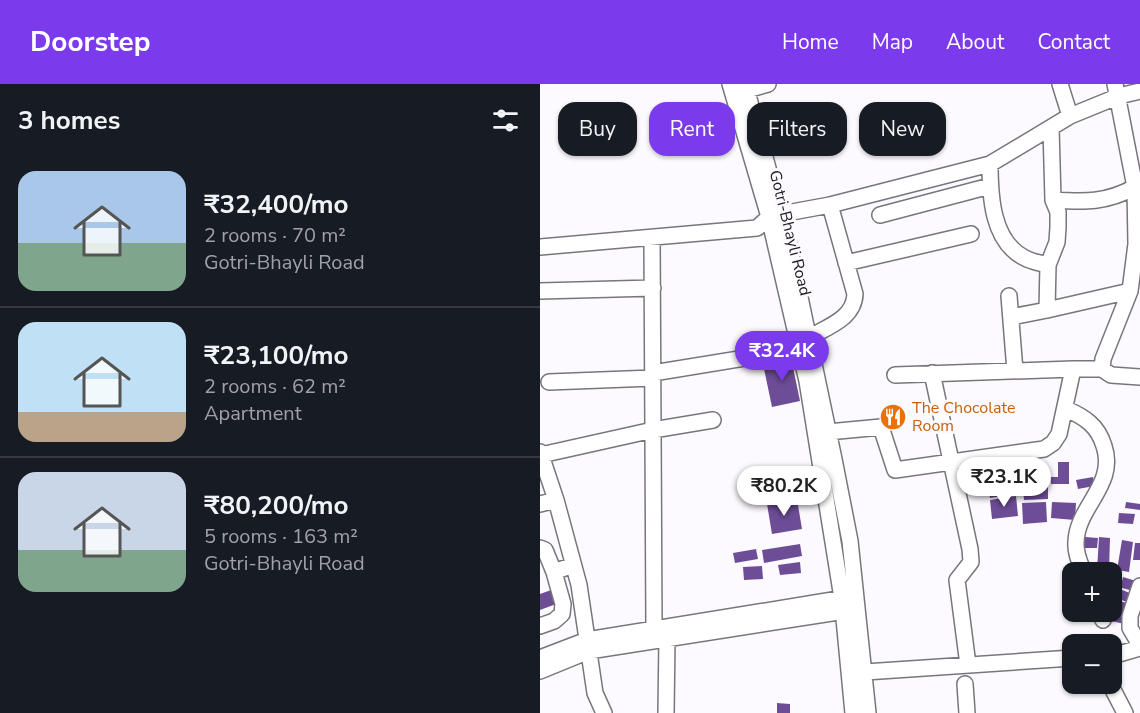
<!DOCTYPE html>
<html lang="en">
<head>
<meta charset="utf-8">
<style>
	body { margin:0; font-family:"Nunito Sans",sans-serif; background:#20242c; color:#f1f3f6; height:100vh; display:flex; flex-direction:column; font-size:22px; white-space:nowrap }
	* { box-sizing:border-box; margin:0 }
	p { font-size:20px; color:#9ea1a6 }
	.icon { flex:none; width:33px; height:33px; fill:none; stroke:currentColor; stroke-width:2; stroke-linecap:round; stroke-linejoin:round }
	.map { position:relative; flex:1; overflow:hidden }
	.sheet { display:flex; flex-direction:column; background:#171b24; width:540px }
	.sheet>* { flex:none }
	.guide { position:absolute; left:18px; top:18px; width:492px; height:54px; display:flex; gap:12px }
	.fabs { position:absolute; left:522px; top:478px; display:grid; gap:12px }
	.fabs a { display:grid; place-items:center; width:60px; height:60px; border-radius:12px; background:#171b24; box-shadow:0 2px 4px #0004; font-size:30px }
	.price { position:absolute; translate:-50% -51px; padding:0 14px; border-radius:21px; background:#fff; color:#222; font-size:20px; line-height:39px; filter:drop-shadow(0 2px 3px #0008) }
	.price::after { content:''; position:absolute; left:50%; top:36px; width:18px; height:14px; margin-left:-9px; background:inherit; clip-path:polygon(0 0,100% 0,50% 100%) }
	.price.on { background:#7c3aed; color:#fff }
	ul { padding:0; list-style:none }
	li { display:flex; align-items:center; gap:18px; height:150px; padding:0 18px }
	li+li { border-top:2px solid #363941 }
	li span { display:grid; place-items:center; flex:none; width:168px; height:120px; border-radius:18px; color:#555 }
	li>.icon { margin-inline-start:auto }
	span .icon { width:72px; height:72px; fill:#fffc; stroke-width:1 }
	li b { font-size:26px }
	h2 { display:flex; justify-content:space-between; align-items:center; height:72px; padding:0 18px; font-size:26px }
	.pill { padding:0 21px; border-radius:18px; background:#171b24; box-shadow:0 2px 4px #0004; font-size:21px; line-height:54px }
	.pill.on { background:#7c3aed; color:#fff }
	header { display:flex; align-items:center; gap:36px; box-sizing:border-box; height:84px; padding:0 30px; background:#7c3aed; color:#fff }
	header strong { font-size:28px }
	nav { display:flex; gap:33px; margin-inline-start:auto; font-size:21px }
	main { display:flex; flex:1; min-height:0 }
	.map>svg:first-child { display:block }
</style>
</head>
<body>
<header>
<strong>Doorstep</strong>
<nav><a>Home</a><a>Map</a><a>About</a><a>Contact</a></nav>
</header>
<main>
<section class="sheet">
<h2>3 homes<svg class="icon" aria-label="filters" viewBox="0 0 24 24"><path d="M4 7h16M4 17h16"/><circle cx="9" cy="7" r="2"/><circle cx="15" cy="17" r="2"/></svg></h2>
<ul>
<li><span style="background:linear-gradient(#a9c7e8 60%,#7fa58c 0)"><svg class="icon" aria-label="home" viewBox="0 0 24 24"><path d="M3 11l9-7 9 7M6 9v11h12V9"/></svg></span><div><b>₹32,400/mo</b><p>2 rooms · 70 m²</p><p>Gotri-Bhayli Road</p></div></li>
<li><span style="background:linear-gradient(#bfe0f5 75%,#b9a48a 0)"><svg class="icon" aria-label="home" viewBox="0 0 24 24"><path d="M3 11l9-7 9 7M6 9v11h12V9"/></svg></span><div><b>₹23,100/mo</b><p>2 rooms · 62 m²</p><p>Apartment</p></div></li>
<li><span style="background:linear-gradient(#c9d6e8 65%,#7fa58c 0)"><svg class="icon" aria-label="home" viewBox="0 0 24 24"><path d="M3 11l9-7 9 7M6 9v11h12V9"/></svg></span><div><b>₹80,200/mo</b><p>5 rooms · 163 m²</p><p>Gotri-Bhayli Road</p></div></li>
</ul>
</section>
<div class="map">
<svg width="600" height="629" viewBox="0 0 600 629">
	<rect width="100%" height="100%" fill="#fcfaff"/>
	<!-- building -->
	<path fill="#6e4d97" d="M251,274l9,43 -28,6 -9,-43z
		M518,378h11v22h-18v-7h7z
		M501,379l1,8 -24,4 -1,-9z
		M502,390l1,9 -24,2 -1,-9z
		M471,392l3,18 -24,4 -4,-18z
		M553,393l1,9 -16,3 -2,-9z
		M508,403v12l-24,1 -1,-12z
		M476,412l2,20 -26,3 -2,-19z
		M257,415l5,30 -30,5 -5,-30z
		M506,418l1,20 -24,2 -1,-21z
		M512,418l24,1 -1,17 -24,-2z
		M586,418l14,2v6l-15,-2z
		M579,429l16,1 -2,10 -15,-1z
		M545,453l13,1 -1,10h-13z
		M559,453l11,1 -1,33 -12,-1z
		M582,456l11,2 -4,30 -12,-2z
		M595,459h5v17h-7z
		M260,460l2,12 -38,7 -2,-13z
		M216,465l2,10 -23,4 -2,-10z
		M260,478l1,11 -21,2 -2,-10z
		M222,482l1,13 -19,1 -1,-13z
		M583,493l13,4 -3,10 -18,-5 2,-7 5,2z
		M573,502l19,8 -3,9 -17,-7z
		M14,505l5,14 -19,7v-16z
		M572,514l17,6 -2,8 -10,-2 10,3 -3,11 -16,-4 2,-8h2z
		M237,619l13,1v9h-13z"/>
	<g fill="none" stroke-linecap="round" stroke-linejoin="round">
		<defs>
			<path id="minor" d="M190,0l39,133 38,164 35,217 11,115
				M205,0l44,161 45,214 16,82 18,172
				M520,0l10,32
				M207,6l21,-6
				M450,80c0,32 2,78 35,94 7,4 16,5 23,7
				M513,116c32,2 53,3 82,-13
				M340,131l110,-29
				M112,154l2,390
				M0,163l217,-19 12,-11 12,-3 49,-9 160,-41 80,-48 49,-20 21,-5
				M306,179l125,-29
				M0,207l113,-3
				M469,212l6,75
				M507,226l83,-19
				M471,233l36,-7 1,-45 9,-23 1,-15v-15l-5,-12 -2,-72
				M268,254c19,-11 46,-19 47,-44l-25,-89
				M562,285l1,-10 27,-68 6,-47 -1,-57 -20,-103
				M113,289l147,-24
				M392,289l38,176 1,13 -14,18 11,85
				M355,291l178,-6h29l9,6 29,2
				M9,298l104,-4
				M526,325c19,8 32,17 38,37 13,39 -27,60 -28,96 -1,11 4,21 8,31
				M288,348l53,-5 14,43 149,-21 9,-6 6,-9 14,-65
				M0,368l16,48 23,85 16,108 9,20
				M1,371l112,-25 60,-10
				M0,420l16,-4
				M0,464l5,2 9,22
				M600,502l-10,30v12l10,17
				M560,528l3,8
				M0,542l14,-5 8,-7 1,-10 -9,-32 19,-7
				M572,572l28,-8
				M0,574l47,-18 264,-43
				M0,587l49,-20 262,-41
				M325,588l207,-14
				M425,600l2,29
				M570,600l15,29
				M126,629l1,-75"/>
		</defs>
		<!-- minor casing -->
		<use href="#minor" stroke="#78767c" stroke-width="18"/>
		<!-- minor -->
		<use href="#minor" stroke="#fff" stroke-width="15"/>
	</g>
	<!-- icons -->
	<defs>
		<symbol id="restaurant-disc" viewBox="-11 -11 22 22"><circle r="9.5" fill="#e8710a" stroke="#fcfaff"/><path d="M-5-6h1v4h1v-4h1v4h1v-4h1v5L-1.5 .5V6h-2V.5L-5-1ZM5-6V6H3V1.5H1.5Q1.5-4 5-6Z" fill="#fff"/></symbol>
	</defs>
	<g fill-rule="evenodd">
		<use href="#restaurant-disc" x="338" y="318" width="30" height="30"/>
	</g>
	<g text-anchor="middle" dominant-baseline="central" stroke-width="6" stroke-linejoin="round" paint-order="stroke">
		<!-- street labels -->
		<g font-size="16" fill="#1c1b1d" stroke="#fcfaff">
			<text transform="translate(250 149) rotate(76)">Gotri-Bhayli Road</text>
		</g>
		<!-- food labels -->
		<g font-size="16" fill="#c56008" stroke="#fcfaff" text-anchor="start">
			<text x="372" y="324">The Chocolate<tspan x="372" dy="18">Room</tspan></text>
		</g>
	</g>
</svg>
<div class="fabs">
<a>+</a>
<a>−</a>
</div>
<b class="price on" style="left:242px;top:298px">₹32.4K</b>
<b class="price" style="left:464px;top:424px">₹23.1K</b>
<b class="price" style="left:244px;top:433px">₹80.2K</b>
<div class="guide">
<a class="pill">Buy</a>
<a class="pill on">Rent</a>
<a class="pill">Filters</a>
<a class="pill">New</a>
</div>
</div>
</main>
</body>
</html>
